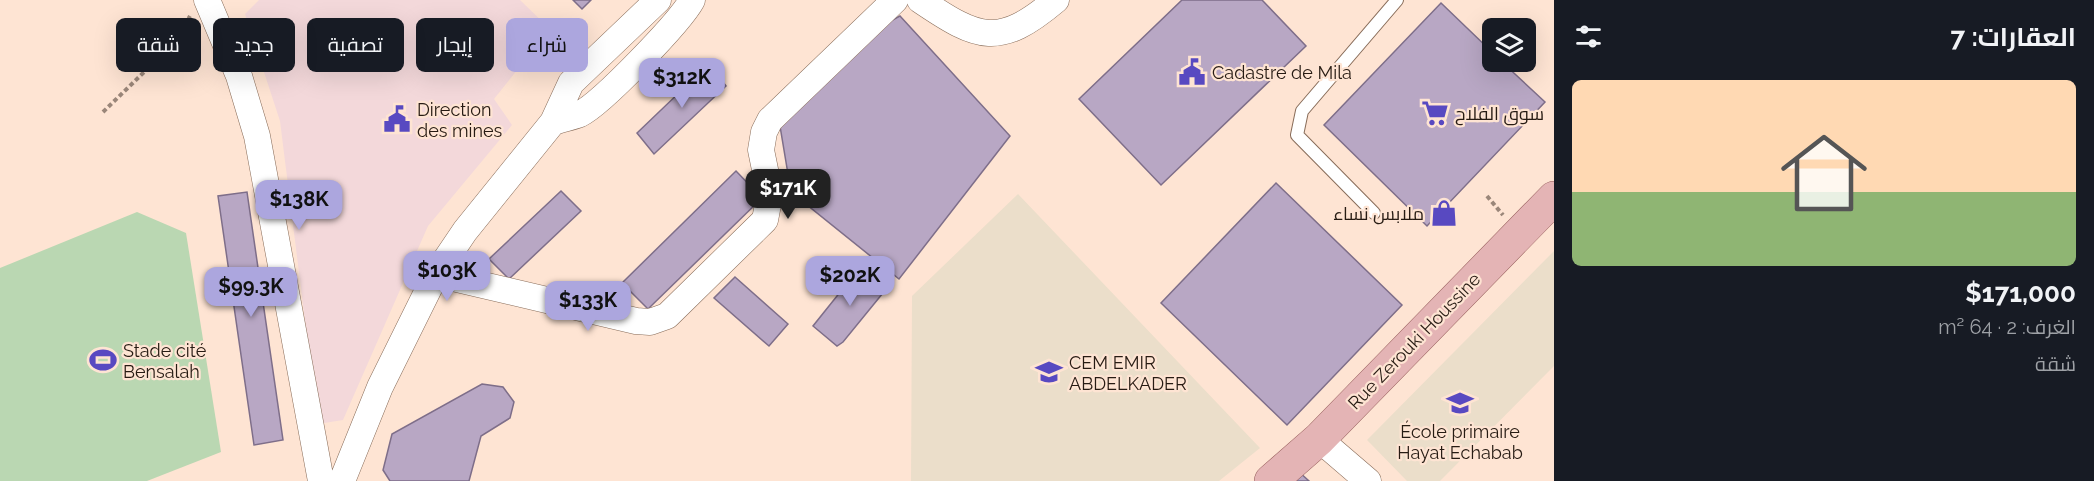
<!DOCTYPE html>
<html lang="ar">
<head>
<meta charset="utf-8">
<style>
	body { margin:0; font-family:Raleway,Cairo,sans-serif; background:#242831; color:#f1f3f6; direction:rtl; height:100vh; display:flex; flex-direction:column; font-size:22px; white-space:nowrap }
	* { box-sizing:border-box; margin:0 }
	p { font-size:20px; color:#9ea1a6 }
	.icon { flex:none; width:33px; height:33px; fill:none; stroke:currentColor; stroke-width:2; stroke-linecap:round; stroke-linejoin:round }
	.map { position:relative; flex:1; overflow:hidden; direction:ltr }
	.panel { display:flex; flex-direction:column; background:#171b24; width:540px }
	.panel>* { flex:none }
	.hud { position:absolute; left:18px; top:18px; width:570px; height:54px; direction:rtl; display:flex; gap:12px }
	.tools { position:absolute; left:1482px; top:18px; display:grid; gap:12px }
	.tools a { display:grid; place-items:center; width:54px; height:54px; border-radius:9px; background:#171b24; box-shadow:0 6px 24px #0002; font-size:30px }
	.price { position:absolute; translate:-50% -51px; padding:0 14px; border-radius:12px; background:#aca6de; color:#111; font-size:20px; line-height:39px; filter:drop-shadow(0 2px 3px #0008) }
	.price::after { content:''; position:absolute; left:50%; top:36px; width:18px; height:14px; margin-left:-9px; background:inherit; clip-path:polygon(0 0,100% 0,50% 100%) }
	.price.current { background:#222; color:#fff }
	ul { padding:0; list-style:none }
	li { display:grid; align-content:center; gap:12px; height:318px; padding:0 18px }
	li span { display:grid; place-items:center; height:186px; border-radius:9px; color:#555 }
	li>.icon { margin-inline-start:auto }
	span .icon { width:108px; height:108px; fill:#fffc; stroke-width:1 }
	li b { font-size:26px }
	h2 { display:flex; justify-content:space-between; align-items:center; height:72px; padding:0 18px; font-size:26px }
	.tag { padding:0 21px; border-radius:9px; background:#171b24; box-shadow:0 6px 24px #0002; font-size:21px; line-height:54px }
	.tag.current { background:#aca6de; color:#111 }
	main { display:flex; flex:1; min-height:0 }
	.map>svg:first-child { display:block }
</style>
</head>
<body>
<main>
<section class="panel">
<h2>العقارات: 7<svg class="icon" aria-label="filters" viewBox="0 0 24 24"><path d="M4 7h16M4 17h16"/><circle cx="9" cy="7" r="2"/><circle cx="15" cy="17" r="2"/></svg></h2>
<ul>
<li><span style="background:linear-gradient(#ffd9b3 60%,#8fb573 0)"><svg class="icon" aria-label="home" viewBox="0 0 24 24"><path d="M3 11l9-7 9 7M6 9v11h12V9"/></svg></span><div><b>$171,000</b><p>الغرف: 2 · 64 m²</p><p>شقة</p></div></li>
</ul>
</section>
<div class="map">
<svg width="1554" height="481" viewBox="0 0 1554 481">
	<rect width="100%" height="100%" fill="#fee4d3"/>
	<!-- commercial -->
	<path fill="#f3d8da" d="M259,0h261l30,29 -56,70 18,26 -84,101 -85,194 -25,4 -38,-303 -35,-107z"/>
	<!-- education -->
	<path fill="#ebdeca" d="M1018,194l242,254 -41,33h-308l1,-185z
		M1554,251v115l-114,115h-33l-40,-41z"/>
	<!-- green -->
	<path fill="#bad7b2" d="M137,212l49,21 35,219 -74,29h-147v-213z"/>
	<!-- building -->
	<path fill="#b8a7c4" stroke="#7e6e89" stroke-width="1.5" d="M573,0h18l-9,9z
		M1182,0h80l44,46 -145,139 -82,-86z
		M1441,3l51,49v10h10l43,40 -118,124 -103,-101z
		M900,16l110,120 -111,143 -108,-87 -11,-66 97,-98z
		M709,64l17,22 -72,68 -17,-21z
		M736,171l26,27 -114,111 -26,-26z
		M1276,183l126,122 -115,120 -126,-122z
		M561,191l20,20 -72,68 -20,-20z
		M247,192l36,248 -29,5 -36,-249z
		M861,266l26,22 -44,54 -6,4 -24,-20z
		M735,277l53,47 -19,22 -55,-48z
		M482,384l21,3 11,15 -4,16 -29,18 -12,45h-79l-7,-11 9,-36z
		M1298,471l11,10h-20z"/>
	<g fill="none" stroke-linecap="round" stroke-linejoin="round">
		<defs>
			<path id="lane" d="M1374,213l-77,-78 5,-24 95,-111"/>
			<path id="street" d="M207,0l32,76 18,60 64,345
				M920,0c59,40 79,48 136,0
				M553,122c9,-3 19,-5 27,-8 22,-11 100,-92 112,-114
				M436,274l200,47 14,1 17,-6 98,-96 5,-26 -9,-44 3,-18 6,-12 125,-120
				M1319,439l49,42
				M342,481l38,-94 56,-113 29,-43 88,-109 18,-39 87,-83"/>
			<path id="primary" d="M1271,481l48,-42 235,-241"/>
		</defs>
		<!-- lane casing -->
		<use href="#lane" stroke="#886c59" stroke-width="14"/>
		<!-- street casing -->
		<use href="#street" stroke="#886c59" stroke-width="27"/>
		<!-- primary casing -->
		<use href="#primary" stroke="#965e5c" stroke-width="34"/>
		<!-- path -->
		<path stroke="#9a8679" stroke-width="4" stroke-dasharray="4.5 3" stroke-linecap="butt" d="M103,112l72,-70 15,-26
			M1487,196l16,19"/>
		<!-- lane -->
		<use href="#lane" stroke="#fff" stroke-width="12"/>
		<!-- street -->
		<use href="#street" stroke="#fff" stroke-width="26"/>
		<!-- primary -->
		<use href="#primary" stroke="#e4b4b5" stroke-width="33"/>
	</g>
	<!-- icons -->
	<defs>
		<symbol id="civic-bare" viewBox="-9 -9 18 18"><path d="M-.6-6.5H3V-4.5H.6V-3L4-1V1h2V6H-6V1h2V-1L-.6-3ZM-1.2 2.5V6h2.4V2.5Z" fill="#5849c1" stroke="#fee4d3" stroke-width="2.5" paint-order="stroke"/></symbol>
		<symbol id="supermarket-bare" viewBox="-9 -9 18 18"><path d="M-6-5.5h2.5l.6 2H6L4.5 2H-2.5L-4.4-4H-6ZM-1.5 3.2a1.3 1.3 0 1 0 .1 0ZM3 3.2a1.3 1.3 0 1 0 .1 0Z" fill="#5849c1" stroke="#fee4d3" stroke-width="2.5" paint-order="stroke"/></symbol>
		<symbol id="shop-bare" viewBox="-9 -9 18 18"><path d="M-5-2.5h2.3a2.7 3.5 0 0 1 5.4 0H5L5.5 6h-11ZM-1.5-2.5h3a1.5 2.3 0 0 0-3 0Z" fill="#5849c1" stroke="#fee4d3" stroke-width="2.5" paint-order="stroke"/></symbol>
		<symbol id="stadium-bare" viewBox="-9 -9 18 18"><path d="M0-5a6.5 5 0 1 0 0 10a6.5 5 0 1 0 0-10ZM-3.5-1.8h7v3.6h-7Z" fill="#5849c1" stroke="#fee4d3" stroke-width="2.5" paint-order="stroke"/></symbol>
		<symbol id="school-bare" viewBox="-9 -9 18 18"><path d="M0-5L7-2L0 1L-7-2ZM-4 1L0 2.5L4 1V4Q0 6-4 4Z" fill="#5849c1" stroke="#fee4d3" stroke-width="2.5" paint-order="stroke"/></symbol>
	</defs>
	<g fill-rule="evenodd">
		<use href="#civic-bare" x="1173" y="53" width="38" height="38"/>
		<use href="#supermarket-bare" x="1416" y="94" width="38" height="38"/>
		<use href="#civic-bare" x="378" y="100" width="38" height="38"/>
		<use href="#shop-bare" x="1425" y="194" width="38" height="38"/>
		<use href="#stadium-bare" x="84" y="341" width="38" height="38"/>
		<use href="#school-bare" x="1030" y="353" width="38" height="38"/>
		<use href="#school-bare" x="1441" y="384" width="38" height="38"/>
	</g>
	<g text-anchor="middle" dominant-baseline="central" stroke-width="4.5" stroke-linejoin="round" paint-order="stroke">
		<!-- poi labels -->
		<g font-size="18" fill="#271b13" stroke="#fee4d3" text-anchor="start">
			<text x="1212" y="72">Cadastre de Mila</text>
			<text x="417" y="109">Direction<tspan x="417" dy="21">des mines</tspan></text>
			<text x="1455" y="113">سوق الفلاح</text>
			<text x="1424" y="213" text-anchor="end">ملابس نساء</text>
			<text x="123" y="350">Stade cité<tspan x="123" dy="21">Bensalah</tspan></text>
			<text x="1069" y="362">CEM EMIR<tspan x="1069" dy="21">ABDELKADER</tspan></text>
			<text x="1460" y="431" text-anchor="middle">École primaire<tspan x="1460" dy="21">Hayat Echabab</tspan></text>
		</g>
		<!-- street labels -->
		<g font-size="18" fill="#271b13" stroke="#fee4d3">
			<text transform="translate(1414 341) rotate(-46)">Rue Zerouki Houssine</text>
		</g>
	</g>
</svg>
<div class="tools">
<a><svg class="icon" aria-label="layers" viewBox="0 0 24 24"><path d="M12 4l9 5-9 5-9-5zM3 14l9 5 9-5"/></svg></a>
</div>
<b class="price" style="left:682px;top:109px">$312K</b>
<b class="price current" style="left:788px;top:220px">$171K</b>
<b class="price" style="left:299px;top:231px">$138K</b>
<b class="price" style="left:447px;top:302px">$103K</b>
<b class="price" style="left:850px;top:307px">$202K</b>
<b class="price" style="left:251px;top:318px">$99.3K</b>
<b class="price" style="left:588px;top:332px">$133K</b>
<div class="hud">
<a class="tag current">شراء</a>
<a class="tag">إيجار</a>
<a class="tag">تصفية</a>
<a class="tag">جديد</a>
<a class="tag">شقة</a>
</div>
</div>
</main>
</body>
</html>
